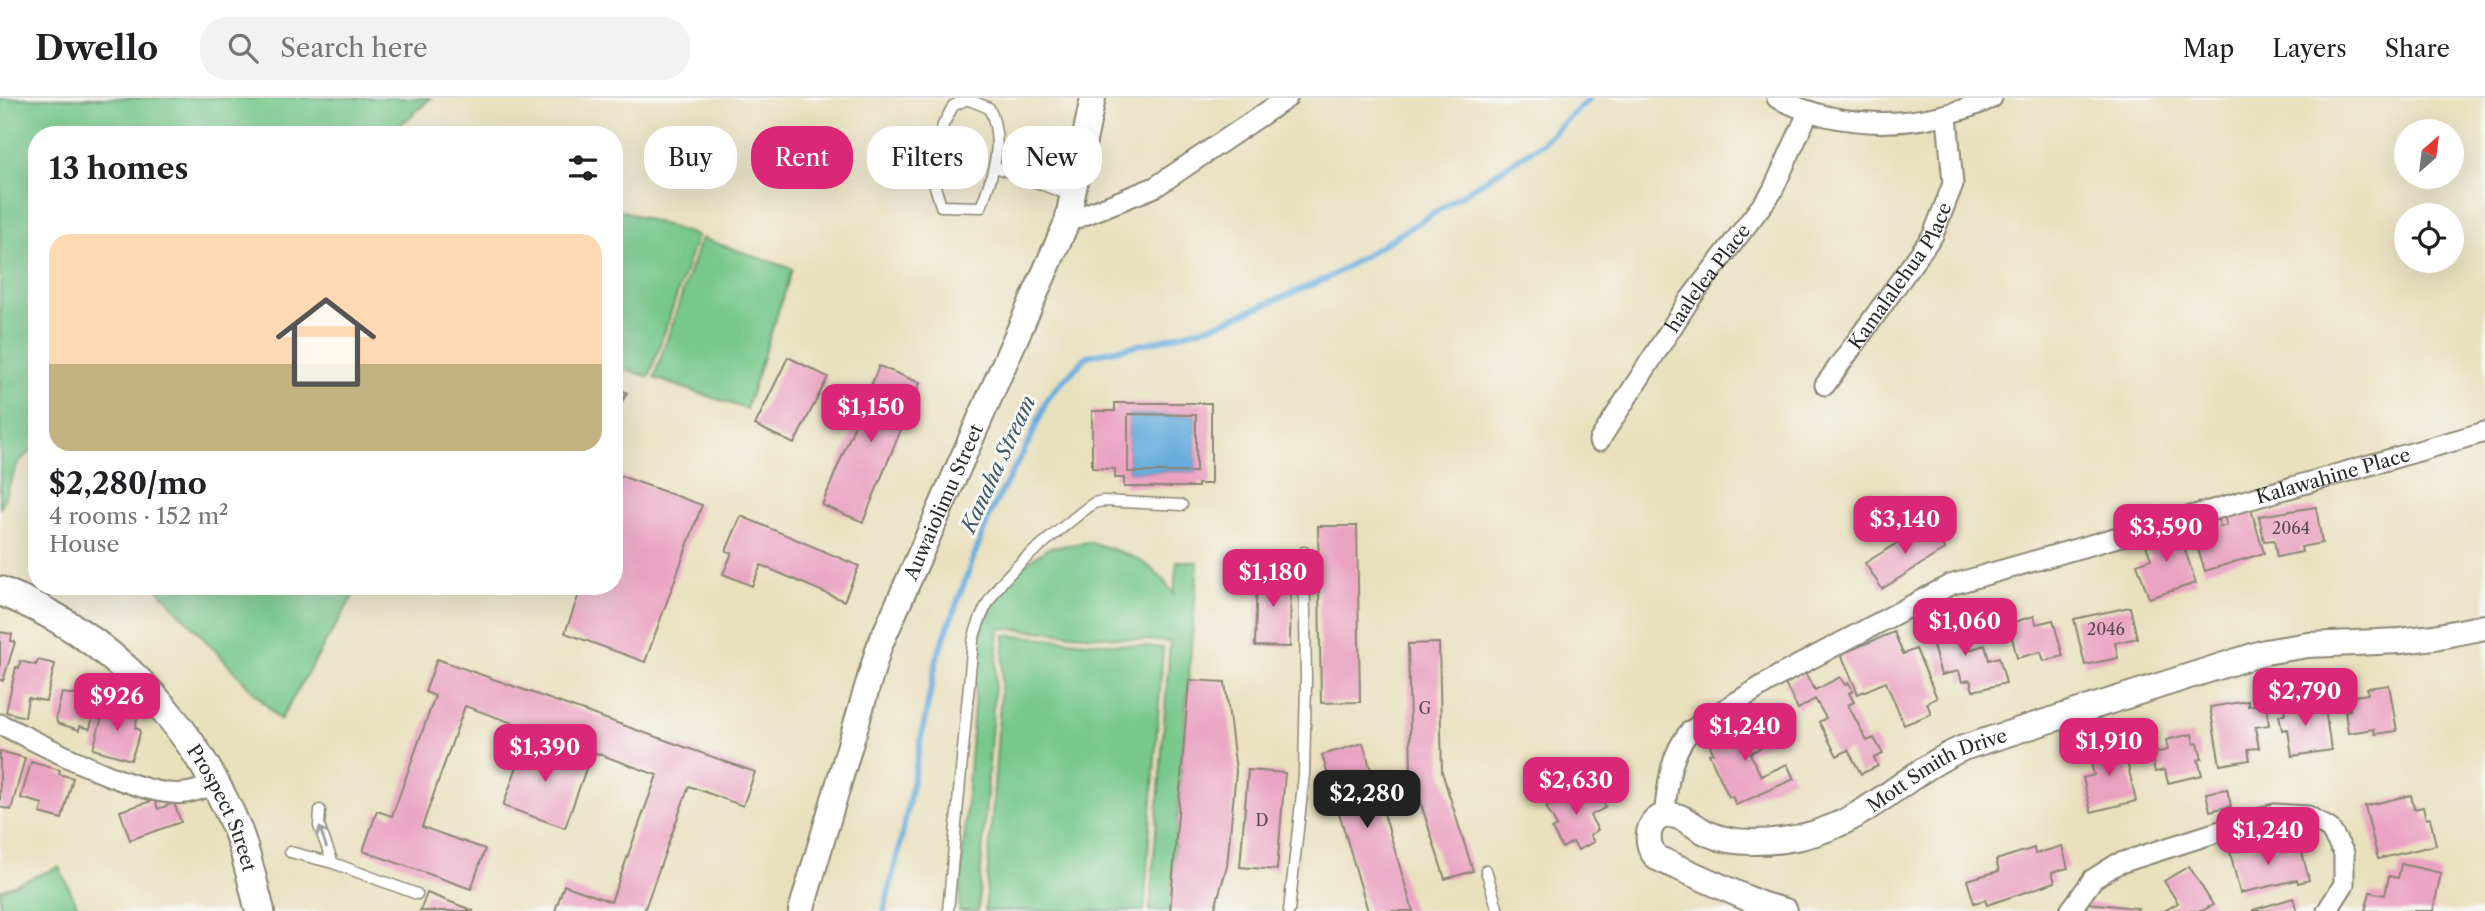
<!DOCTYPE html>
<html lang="en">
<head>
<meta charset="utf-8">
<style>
	body { margin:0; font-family:"Libre Caslon Text",serif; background:#f2f2f2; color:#202124; height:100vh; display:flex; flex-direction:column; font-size:26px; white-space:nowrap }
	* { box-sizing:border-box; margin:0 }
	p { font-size:23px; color:#757577 }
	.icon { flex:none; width:38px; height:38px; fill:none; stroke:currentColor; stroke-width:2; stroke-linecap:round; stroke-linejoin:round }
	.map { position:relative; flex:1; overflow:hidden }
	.details { position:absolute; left:28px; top:28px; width:595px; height:469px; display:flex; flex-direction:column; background:#fff; border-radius:28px; box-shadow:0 7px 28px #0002 }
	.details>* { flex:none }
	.top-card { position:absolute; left:644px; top:28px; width:665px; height:63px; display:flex; gap:14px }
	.needle { width:46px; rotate:28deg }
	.controls { position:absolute; left:2394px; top:21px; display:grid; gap:14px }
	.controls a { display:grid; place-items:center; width:70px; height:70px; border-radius:50%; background:#fff; box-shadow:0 7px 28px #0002; font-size:35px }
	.price { position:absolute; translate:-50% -60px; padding:0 16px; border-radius:14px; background:#db2777; color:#fff; font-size:23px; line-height:46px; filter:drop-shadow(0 2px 4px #0008) }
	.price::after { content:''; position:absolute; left:50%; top:42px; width:21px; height:16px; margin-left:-10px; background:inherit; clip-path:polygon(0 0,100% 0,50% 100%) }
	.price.on { background:#222; color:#fff }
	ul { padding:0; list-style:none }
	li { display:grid; align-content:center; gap:14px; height:371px; padding:0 21px }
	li+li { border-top:2px solid #e0e0e0 }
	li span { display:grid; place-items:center; height:217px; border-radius:21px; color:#555 }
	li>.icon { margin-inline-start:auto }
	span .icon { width:126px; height:126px; fill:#fffc; stroke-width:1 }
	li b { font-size:30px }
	h2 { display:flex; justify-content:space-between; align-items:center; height:84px; padding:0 21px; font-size:30px }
	.pill { padding:0 24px; border-radius:28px; background:#fff; box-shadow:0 7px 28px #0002; font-size:24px; line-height:63px }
	.pill.on { background:#db2777; color:#fff }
	header { display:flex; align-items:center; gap:42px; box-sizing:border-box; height:98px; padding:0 35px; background:#fff; border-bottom:2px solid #e0e0e0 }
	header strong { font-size:33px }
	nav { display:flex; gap:38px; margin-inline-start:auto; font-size:24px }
	.search { width:490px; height:63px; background:#f2f2f2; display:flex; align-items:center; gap:18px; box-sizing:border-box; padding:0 24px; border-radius:28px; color:#757577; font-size:26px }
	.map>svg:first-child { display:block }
</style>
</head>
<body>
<header>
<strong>Dwello</strong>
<div class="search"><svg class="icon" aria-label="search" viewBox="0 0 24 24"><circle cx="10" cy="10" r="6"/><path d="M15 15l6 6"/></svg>Search here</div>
<nav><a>Map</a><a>Layers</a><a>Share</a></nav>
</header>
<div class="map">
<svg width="2485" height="813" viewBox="0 0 2485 813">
	<rect width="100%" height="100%" fill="#f6f6f2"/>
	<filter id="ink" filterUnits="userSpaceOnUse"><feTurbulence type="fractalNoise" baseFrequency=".0143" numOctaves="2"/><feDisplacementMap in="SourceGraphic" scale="14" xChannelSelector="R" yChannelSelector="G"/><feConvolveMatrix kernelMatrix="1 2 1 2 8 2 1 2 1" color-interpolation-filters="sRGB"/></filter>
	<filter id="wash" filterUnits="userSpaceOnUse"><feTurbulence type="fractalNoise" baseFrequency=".00686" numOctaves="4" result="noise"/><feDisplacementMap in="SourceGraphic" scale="28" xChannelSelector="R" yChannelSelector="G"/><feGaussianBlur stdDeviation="1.57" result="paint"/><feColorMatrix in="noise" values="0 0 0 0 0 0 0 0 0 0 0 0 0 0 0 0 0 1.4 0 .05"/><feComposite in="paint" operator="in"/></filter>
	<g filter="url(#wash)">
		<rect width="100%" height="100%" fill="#e9e0bd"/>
		<!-- green -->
		<path fill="#77c88a" stroke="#517a5a" stroke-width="2" d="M0,0h431l-42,37h-352v310l-19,18 -18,46z
			M614,110l83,28 -48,141 -35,-12z
			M701,140l91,31 -46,140 -92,-31z
			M1089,444c38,11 61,17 85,52l3,-33 21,1 -28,349h-20l20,-269 -171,-14 -21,283h-19l20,-275 16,-37 23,-30 30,-21z
			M155,488h204l-79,134z
			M1005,537l158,13 -19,263h-159z
			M59,769l21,44h-80v-21z"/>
		<!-- water -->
		<path fill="#66acdc" stroke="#486c84" stroke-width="2" d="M1128,316l68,1v57h-68z"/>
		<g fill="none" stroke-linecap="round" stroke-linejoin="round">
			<!-- stream -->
			<path stroke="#66acdc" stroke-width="6" d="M884,813l18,-75 35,-179 53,-144 41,-75 17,-41 39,-41 74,-16 59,-17 108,-45 103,-63 110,-71 49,-46"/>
		</g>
		<g id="blocks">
			<!-- building -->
			<path fill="#eaa2c1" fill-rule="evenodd" d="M788,259l40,20 -34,67 -39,-19z
				M879,268l41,17 -57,139 -41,-17z
				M614,288l13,7 -13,23z
				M1115,305h96v81h-13v3h-74v-9h-9v-9l-23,-1v-57h23zM1128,316l68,1v57h-68z
				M621,378l81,29 -57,157 -80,-29 17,-47h32v-91z
				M2316,409l6,36 -21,4 1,5 -25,5 -3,-17 -10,1 -5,-25z
				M2251,411l13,44 -59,18 -8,-25 -5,1 -6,-19 32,-10 2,9 7,-2 -3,-8z
				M741,418l118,50 -15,35 -83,-36 -9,21 -29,-12 9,-21 -6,-2z
				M1928,426l17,25 -63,40 -17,-26z
				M1318,428h39l3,176 -39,1z
				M2177,428l19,57 -47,15 -12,-34 14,-5 -8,-22z
				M1257,474h34l-1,75 -35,-1z
				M2130,509l7,31 -22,5 3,15 -33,7 -11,-46z
				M2034,518l2,8 17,-4 10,36 -19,5 -3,-9 -24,6 -7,-29 6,-2 -2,-5z
				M1962,524l7,28 16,-5 4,15 10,-3 7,26 -33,8 -3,-11 -8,2 -3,-11 -18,4 -12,-44z
				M0,534l12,2 -1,7 4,1 -12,39 -3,-1z
				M1894,534l9,22 13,-5 21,49 -10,5 4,11 -27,11 -18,-43 -28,12 -17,-40z
				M1439,545l3,129 31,99 -28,8 -34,-107 -3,-128z
				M437,561l318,113 -12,34 -54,-20 -45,125h-89l9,-26 47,17 46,-127 -192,-69 -43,121 63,22 -14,40 -108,-38 14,-40 15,5 43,-120 -10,-4z
				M38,562l17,4 -9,37 -18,-3 -3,19 -19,-5 10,-45 3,1 1,-7 16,4z
				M1805,575l10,17 25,-13 5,8 4,-2 4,8 -4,2 5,9 -6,3 19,36 7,-3 9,16 -9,4 4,8 -17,8 -13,-24 -11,6 -18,-34 7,-4 -11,-19 -17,10 -13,-25z
				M1189,582l36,2 11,89 -9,95 -13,45h-44z
				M2389,587l8,46 -22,3 -1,-5 -26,4 -3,-22 5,-1 -2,-13 20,-3 -1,-6z
				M78,591l20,4 -8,36 -10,-3 -1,4 -22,-7 -1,-6 6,-24 15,2z
				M2306,600l2,12 17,-2 6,42 -39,6 -4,-27 -6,1 -3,-15 6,-1 -2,-13z
				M2248,603v5l18,-3 3,22 -14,2 4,21 -11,1 2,11 -30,5 -10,-58z
				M106,605l19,5 -1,4 14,4 -3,12 4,1 1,4 -9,27 -38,-11z
				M1762,621l11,23 -23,11 11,23 26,-12 7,15 -58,26 -4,-9 -3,1 -20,-43 4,-1 -4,-10 20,-9 -2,-3 14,-7 1,3z
				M2192,636l2,10 4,-1 4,16 -4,1 4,15 -34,8 -3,-13 -10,2 -4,-18 17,-4 -2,-10z
				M2122,642l14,61 -45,11 -8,-34 11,-3 -7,-26z
				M526,643l62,22 -23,65 -62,-22z
				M1363,645l50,168h-45l-46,-156z
				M0,653l25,7 -14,52 -11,-3z
				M31,664l29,8 -1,4 14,4 -11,41 -22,-6 3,-9 -22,-6z
				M1248,672l37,3 -8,97 -37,-3z
				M1593,685l13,24 -16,9 8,14 -8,5 4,7 -16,8 -5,-8 -11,6 -10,-19 5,-3 -11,-19z
				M2227,691l4,17 -21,5 -4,-18z
				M2411,697l3,14 9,-2 3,12 4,-1 6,27 -58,14 -13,-53z
				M155,702l3,9 16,-6 7,19 -51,18 -10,-29z
				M2267,746l1,5 18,-4 1,6 14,-3 8,32 -11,3 -1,-3 -57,13 -10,-41z
				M2062,748l6,22 -16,4 3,10 -68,23 -2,-5 -11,3 -7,-23 32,-9 -3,-11 38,-12 1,6z
				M2401,766l40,9 -8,38h-68l5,-19 15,3 4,-19 9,2z
				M2189,768l24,39 -11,6h-38l14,-8 -14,-22z
				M427,795l47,18h-54z
				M2293,800l4,13h-44v-1z
				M2087,805l51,5 -1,3h-51z"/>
		</g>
	</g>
	<g filter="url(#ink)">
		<use href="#blocks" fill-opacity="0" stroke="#8a8674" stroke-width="2"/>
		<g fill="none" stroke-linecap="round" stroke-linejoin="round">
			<defs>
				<path id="service" d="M967,1l22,9c16,33 4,67 -8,99l-40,-1 -11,-36 13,-45 10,-19z
					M996,69l76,29
					M320,712l-1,16 14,37
					M290,754l43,11 84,31
					M1486,772l12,41
					M948,813l25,-270c13,-51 39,-72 78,-104 14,-11 28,-24 43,-34l9,-2 79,4
					M1289,813l15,-136 2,-95 -2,-128"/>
				<g id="minor">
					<path d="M1777,0c67,34 148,31 215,0"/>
					<path d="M1067,124l88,-35 132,-89"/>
					<path id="s1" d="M1825,287l108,-150 20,-51 -6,-68"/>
					<path id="s2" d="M1599,343l91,-142 82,-107 37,-81"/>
					<path d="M0,626c42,20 141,75 185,69 10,-1 21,-6 31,-9"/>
					<path id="s3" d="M1664,719c4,-32 5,-61 26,-86l88,-55 172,-91 535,-153"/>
					<path d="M2070,813l23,-32 24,-15 157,-50 34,2 22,13 14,24v31l-17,27"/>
				</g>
				<g id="tertiary">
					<path id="s4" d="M801,813l78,-264 188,-425 26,-124"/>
					<path id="s5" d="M1785,813l-25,-7 -103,-46c-14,-14 -11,-43 14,-43 14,1 26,14 38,19 22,10 51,9 74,6 80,-10 113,-62 180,-92l302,-96 43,-7 92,-4 34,-4 51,-10"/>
				</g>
				<g id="secondary">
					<path id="s6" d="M0,493c110,42 192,131 237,238 10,26 16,55 23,82"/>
				</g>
			</defs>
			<!-- service casing -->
			<use href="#service" stroke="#8a8674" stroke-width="13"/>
			<!-- minor casing -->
			<use href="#minor" stroke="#8a8674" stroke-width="23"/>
			<!-- tertiary casing -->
			<use href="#tertiary" stroke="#8a8674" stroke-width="28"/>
			<!-- secondary casing -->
			<use href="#secondary" stroke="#8a8674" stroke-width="32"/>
			<!-- service -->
			<use href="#service" stroke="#fff" stroke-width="10"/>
			<!-- minor -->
			<use href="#minor" stroke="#fff" stroke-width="19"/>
			<!-- tertiary -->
			<use href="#tertiary" stroke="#fff" stroke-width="24"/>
			<!-- secondary -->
			<use href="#secondary" stroke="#fff" stroke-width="28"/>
		</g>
		<!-- one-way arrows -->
		<defs><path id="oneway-shaft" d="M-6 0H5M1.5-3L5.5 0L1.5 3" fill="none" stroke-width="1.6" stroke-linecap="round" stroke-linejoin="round" transform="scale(1.75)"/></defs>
		<use stroke="#a0a0a0" href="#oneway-shaft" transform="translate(323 739) rotate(-109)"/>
	</g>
	<g text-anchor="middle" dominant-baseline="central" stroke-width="6" stroke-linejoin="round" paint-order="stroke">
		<!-- number labels -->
		<g font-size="16" fill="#5b4950">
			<text x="2291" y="430">2064</text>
			<text x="2106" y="531">2046</text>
			<text x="1425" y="610">G</text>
			<text x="1262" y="722">D</text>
		</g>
		<!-- street labels -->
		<g font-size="19" fill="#2b2b2b" stroke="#f6f6f2">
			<text stroke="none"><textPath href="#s1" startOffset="133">Kamalalehua Place</textPath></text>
			<text stroke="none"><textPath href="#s2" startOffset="196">haalelea Place</textPath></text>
			<text stroke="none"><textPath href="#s3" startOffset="788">Kalawahine Place</textPath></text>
			<text stroke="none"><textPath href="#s4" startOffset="434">Auwaiolimu Street</textPath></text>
			<text stroke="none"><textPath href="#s5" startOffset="486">Mott Smith Drive</textPath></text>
			<text stroke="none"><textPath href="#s6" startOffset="320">Prospect Street</textPath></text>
		</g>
		<!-- water labels -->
		<g font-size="21" font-style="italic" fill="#405869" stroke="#f6f6f2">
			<text transform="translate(998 366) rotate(-65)">Kanaha Stream</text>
		</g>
	</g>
</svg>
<div class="controls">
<a><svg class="needle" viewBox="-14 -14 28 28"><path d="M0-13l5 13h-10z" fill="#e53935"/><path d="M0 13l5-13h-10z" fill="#757577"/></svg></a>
<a><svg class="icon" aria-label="locate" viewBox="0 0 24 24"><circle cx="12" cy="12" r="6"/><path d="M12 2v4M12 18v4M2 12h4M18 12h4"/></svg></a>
</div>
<b class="price" style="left:871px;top:346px">$1,150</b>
<b class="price" style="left:1905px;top:458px">$3,140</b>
<b class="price" style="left:2166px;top:466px">$3,590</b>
<b class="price" style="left:1273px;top:511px">$1,180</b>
<b class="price" style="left:1965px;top:560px">$1,060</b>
<b class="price" style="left:2305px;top:630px">$2,790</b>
<b class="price" style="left:117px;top:635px">$926</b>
<b class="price" style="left:1745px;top:665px">$1,240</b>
<b class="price" style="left:2109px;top:680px">$1,910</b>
<b class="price" style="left:545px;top:686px">$1,390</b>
<b class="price" style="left:1576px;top:719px">$2,630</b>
<b class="price on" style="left:1367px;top:732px">$2,280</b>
<b class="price" style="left:2268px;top:769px">$1,240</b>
<div class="top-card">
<a class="pill">Buy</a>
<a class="pill on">Rent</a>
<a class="pill">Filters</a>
<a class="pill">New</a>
</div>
<section class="details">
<h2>13 homes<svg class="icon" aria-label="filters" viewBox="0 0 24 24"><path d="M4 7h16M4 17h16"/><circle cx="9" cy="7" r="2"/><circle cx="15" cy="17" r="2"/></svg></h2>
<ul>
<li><span style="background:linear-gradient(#ffd9b3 60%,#c2b280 0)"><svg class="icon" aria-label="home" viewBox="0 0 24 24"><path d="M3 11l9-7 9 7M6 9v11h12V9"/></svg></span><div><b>$2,280/mo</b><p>4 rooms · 152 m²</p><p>House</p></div></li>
</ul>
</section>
</div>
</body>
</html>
